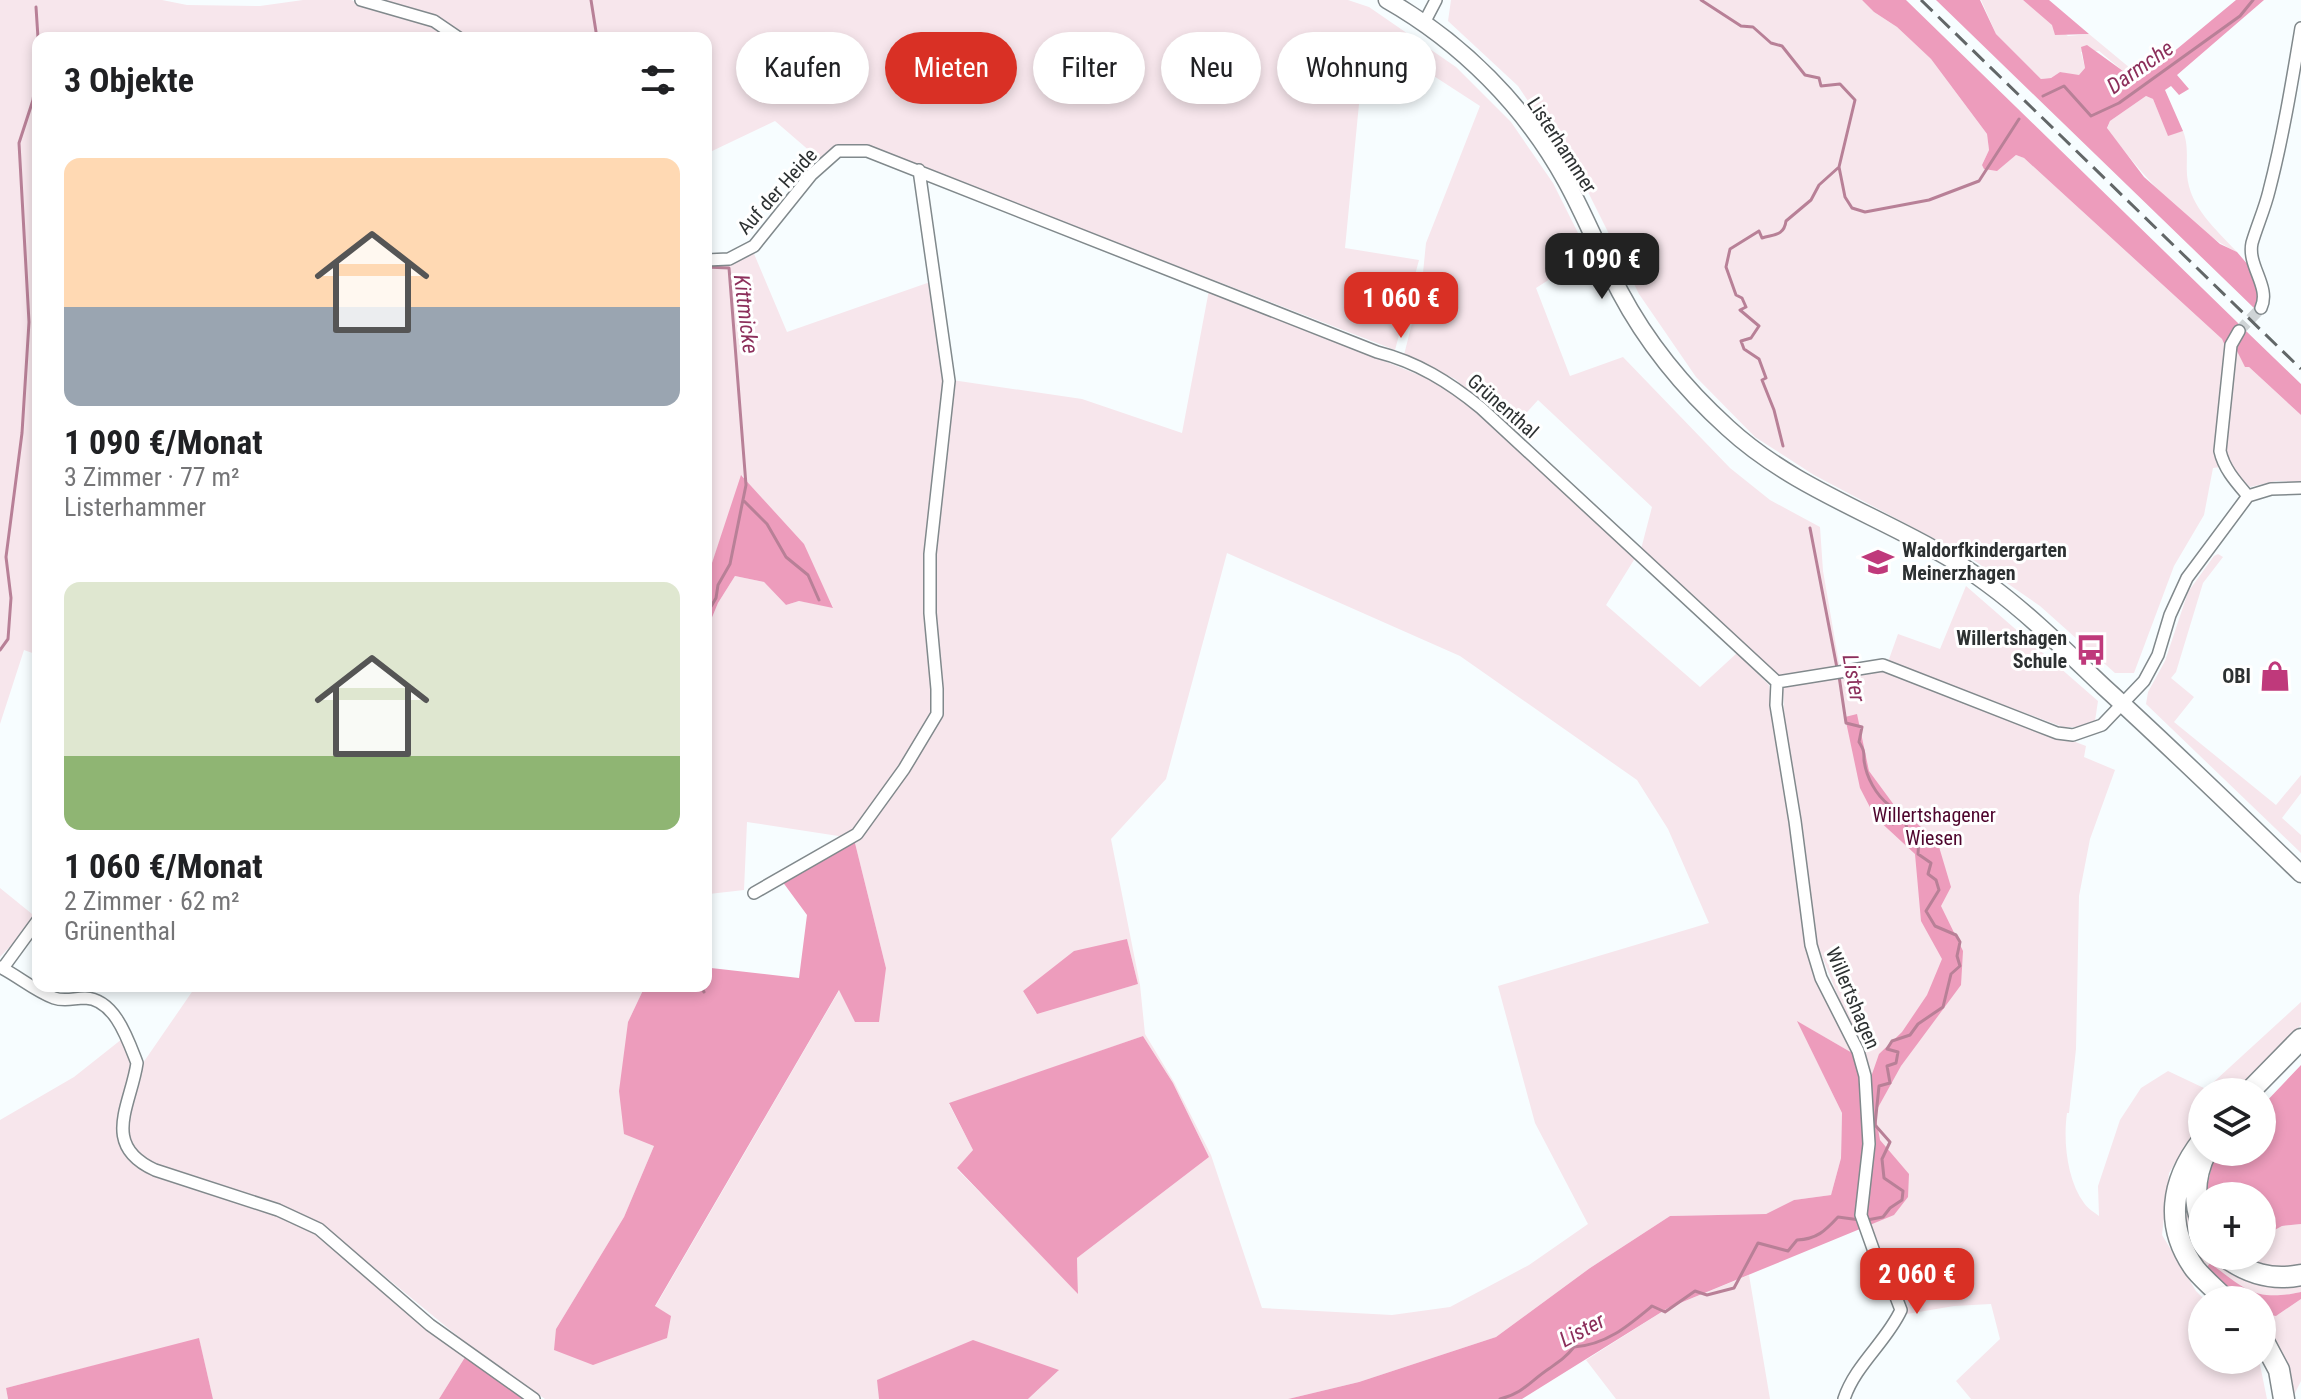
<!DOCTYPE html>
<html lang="de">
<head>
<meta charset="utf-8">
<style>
	body { margin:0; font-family:"Roboto Condensed",sans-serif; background:#f2f2f2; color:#202124; height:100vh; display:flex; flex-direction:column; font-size:30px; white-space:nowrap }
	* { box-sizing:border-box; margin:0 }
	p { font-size:26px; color:#757577 }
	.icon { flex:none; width:44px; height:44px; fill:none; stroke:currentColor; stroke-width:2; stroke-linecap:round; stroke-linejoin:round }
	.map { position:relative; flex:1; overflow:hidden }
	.details { position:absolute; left:32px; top:32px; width:680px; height:960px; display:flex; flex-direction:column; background:#fff; border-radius:16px; box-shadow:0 4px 12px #0003 }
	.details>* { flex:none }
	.banner { position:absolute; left:736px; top:32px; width:760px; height:72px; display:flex; gap:16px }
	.controls { position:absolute; left:2188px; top:1078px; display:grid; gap:16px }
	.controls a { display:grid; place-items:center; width:88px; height:88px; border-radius:50%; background:#fff; box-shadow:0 4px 12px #0003; font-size:40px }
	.price { position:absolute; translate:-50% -68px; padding:0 18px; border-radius:16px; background:#d93025; color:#fff; font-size:26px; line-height:52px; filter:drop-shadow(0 2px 4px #0008) }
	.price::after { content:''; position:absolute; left:50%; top:48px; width:24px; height:18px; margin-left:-12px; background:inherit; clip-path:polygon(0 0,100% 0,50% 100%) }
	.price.active { background:#222; color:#fff }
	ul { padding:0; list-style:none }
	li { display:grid; align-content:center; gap:16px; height:424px; padding:0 32px }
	li span { display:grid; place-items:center; height:248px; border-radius:16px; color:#555 }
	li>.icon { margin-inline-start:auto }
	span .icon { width:144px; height:144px; fill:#fffc; stroke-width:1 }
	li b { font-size:34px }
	h2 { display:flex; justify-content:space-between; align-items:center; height:96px; padding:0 32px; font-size:34px }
	.chip { padding:0 28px; border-radius:36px; background:#fff; box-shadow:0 4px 12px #0003; font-size:28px; line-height:72px }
	.chip.active { background:#d93025; color:#fff }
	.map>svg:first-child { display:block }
</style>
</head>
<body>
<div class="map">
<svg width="2301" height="1399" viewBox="0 0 2301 1399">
	<rect width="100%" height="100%" fill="#f7fdff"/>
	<!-- green -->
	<path fill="#f7e6ec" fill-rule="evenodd" d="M0,0h162l25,5 73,1 43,-6h48l48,18 35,9 15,11h-411v617l-14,-5 -24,74z
		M370,0h978l21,7 87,60 55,55 42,61 37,74 -12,4 -42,27 34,88 53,-19 107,111 40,32 50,27 3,44 17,98 -62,10 -138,-126 12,-46 -114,-107 -26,29 -57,-50 -51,-24 18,-72 4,-40 54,-137 -114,-74 -21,216 74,12 -24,90 -529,-204h-27l-20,13 -44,-38 -65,31 -4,26v-140h-243z
		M1451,0h411l12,12 23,15 34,32 56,75 2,16 -7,15 15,5 19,-15 8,3 198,181 4,9 -6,119 -7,1 -9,47 -30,51 -40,107h-19l-75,-67 -71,-49 -155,-82 -59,-38 -59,-60 -57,-83 -54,-108 -67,-100 -70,-65z
		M1981,0h42l45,36 21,-2 53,44 -19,-7 -24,-20 -18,1 4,16 -6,8 -19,-4 -9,6 -10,1 -45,-45z
		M2146,96l7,3 15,36 15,-4c6,15 3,28 4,44 3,33 29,54 50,77 -48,-22 -98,-81 -130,-123l3,-8z
		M752,249l35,83 146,-51 14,99 -22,233 7,99 -8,20 -67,96 -12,9 -98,-15 -3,68 -35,4 -3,-14v-248l12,-29 17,-27 29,6 22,23 13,-4 34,6 -15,-30 -76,-102 -36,106v-315h24z
		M1209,290l237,96 191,169 -31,50 94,82 37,-34 32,32 24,136 14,120 47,113 -56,-32 44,91 -1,45 -10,37 -37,5 -28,14 -96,2 -80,52 -94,69 -137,45 -71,17h-260l30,-28 -180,9 1,19h-334l-74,-52 -151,-124 -171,-60 -21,-23 -3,-22 18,-55 53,-77h449l-17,36 26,124 -30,71 -68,112 99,-22 185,-318 46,-21 -32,-129 87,-129 -8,-97 2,-59 17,-174 130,19 100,34zM1227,553l233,103 177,124 31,49 41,94 -211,63 37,137 53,101 -59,41 -79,42 -58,8 -130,-7 -51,-153 -37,-73 -29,-48 -5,-49 -29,-146 55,-60zM1127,939l11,45 -102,29 -13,-22zM1143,1036l30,47 36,74 -132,101 1,35 -121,-124 16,-19 -24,-46z
		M2235,347l14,20 52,48v67l-25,-1 -26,6 -18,-16 -8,-22z
		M2218,554l5,3 -20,26 -27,89 -5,6 23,19 -20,25 102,83 25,-30v18l-19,25 19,17v18l-155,-149 2,-12 17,-31 23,-69 26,-36z
		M1966,586l132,115 -3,20 -13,6h-19l-175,-65 10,-28 42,15z
		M1873,667l21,5 192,74 -2,11 31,13 -25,69 -11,57 -3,153 -7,64h-2c-4,28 0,67 17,90 3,5 10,9 15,13l-1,-30 22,-66 21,-32 27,-17 38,18 95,-87v23l-66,67h-33v33l-10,10 -23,38 -7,62 34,56 9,9h-3v60h57l8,39h-296l-15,-18 44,-42 -9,-35 -37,2 -47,8 -37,-89 7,-103 -6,-44 -56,-139 -31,-228 -1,-25z
		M0,888l37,30 -37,39z
		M122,1039l14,27 -18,53 19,43 162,60 31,20 137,112 -28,45h-226l-14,-60 -193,49 2,11h-8v-279l74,-43z
		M2189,1166l8,62 5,9v19h14l85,24v12c-46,10 -55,-2 -90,-28l-7,7 -25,-50z
		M2301,1224v43l-26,4 -40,-15h27v-19l20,-11z
		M1749,1275l21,124h-154l-30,-39 82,-52z
		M2301,1299v82l-9,18 -30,-70v-15l14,2z"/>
	<!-- forest -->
	<path fill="#ed9cbc" d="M1862,0h44l333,324 -10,13 -3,11 -4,-9 -198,-181 -8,-3 -19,16 -13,-2 -2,-4 7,-15 -2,-16 -56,-75 -34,-32 -23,-15z
		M1936,0h44l16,34 45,45 10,-1 9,-6 19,3 6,-7 -4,-21 6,-2 36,26 19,7 94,-78h28l-87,75 12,14 -10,6 -8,-9 -6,4 18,41 -15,5 -15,-37 -7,-3 -36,25 -3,7 37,49 76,67 17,8 12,14 10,24 -1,13 -4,5z
		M2023,0h26l40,34 -34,1 -3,-10z
		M2246,331l55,53v31l-52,-48h-4l-10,-20z
		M741,475l63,69 29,64 -34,-7 -13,4 -22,-23 -29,-6 -17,27 -12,29v-51z
		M1857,714l12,57 25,34 43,35 14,47 -10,19 22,45 -2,34 -60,81 -26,47 5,27 29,34 -1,23 -14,18 -226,93 -146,91h-234l71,-17 137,-45 94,-69 80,-52 96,-2 28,-14 37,-5 10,-37 1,-45 -45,-92 57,33 17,23 8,-23 23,-22 25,-37 15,-36 -21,-38 -6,-67 -40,-37 -15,-29 -15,-71z
		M854,839l32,129 -7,54h-24l-16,-32 -184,316 16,10 -4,22 -74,27 -39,-15 2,-21 68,-112 30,-71 -30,-12 -5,-43 9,-69 17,-36h61v-106l5,88 88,10 8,-63 -25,-34z
		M1127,939l11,45 -101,30 -14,-23 51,-40z
		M1143,1036l30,47 36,74 -132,101 1,36 -121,-126 16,-18 -24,-47z
		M2301,1065v159l-19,2 -20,11v-41h-57l9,-40 4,-4h44v-46z
		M2210,1263c35,26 45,39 91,29v7l-25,17 -14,-2v-14h-29l-29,-29z
		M199,1338l14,61h-205l-2,-11z
		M973,1340l86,30 -31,29h-149l-2,-19z
		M467,1354l64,45h-92z"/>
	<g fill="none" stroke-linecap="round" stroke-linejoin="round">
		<!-- stream -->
		<path stroke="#b88097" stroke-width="3" d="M591,0l6,38
			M1701,0l40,26 12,1 18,16 11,3 23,29 14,3 2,8 19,-2 15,16 -16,67 -20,18 -8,15 -25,21c-2,15 -12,13 -24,17l-3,-7 -29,18 -4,18 10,28 6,3 4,9 -6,3 19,16 -8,12 -10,3 3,8 15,10 7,19 -4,2 12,30 9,36
			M36,7l2,31
			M2043,96l21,-10 27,30 28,-13 121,-87 13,-16
			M1839,167l6,30 7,11 13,4 64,-12 50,-19 40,-62
			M706,267l23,1 17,217 -16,79 -12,21 -2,13 -10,17
			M744,501l23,23 19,33 22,18 11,25
			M1810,528l27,140
			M0,650l8,-11 3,-41 -5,-41 16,-124 7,-111 -10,-179 14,-43 5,-35
			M1839,676l7,47 16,4 -3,15c5,8 5,10 5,18 2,17 12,35 25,45l4,19 11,-6 4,14 11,6 -1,16 13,9 -3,11 8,6 3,10 -13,21 9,15 21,9 4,7 -3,14 3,10 -9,8 -8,33 -25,17 -8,11 -18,6 -5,8 11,3 -2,11 -9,3 3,17 -11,3 -4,39 15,17 -8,17 2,19 19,13 -1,9 -12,8 -7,9 -16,3
			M701,986l3,6
			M1500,1399c24,-6 30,-18 50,-31 10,-7 16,-11 24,-21 32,-2 54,-21 78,-41l13,6 30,-21 12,4 27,-7 24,-45 30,8 9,-11c20,-1 28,-9 41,-23l22,3"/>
		<!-- street-tunnel -->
		<path stroke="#cfd4d6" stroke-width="11" stroke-dasharray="11 5.5" stroke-linecap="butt" d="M2239,331l22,-23"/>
		<defs>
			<path id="street" d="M361,0l73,21 25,17
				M1424,23l12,-23
				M706,260l23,-1 25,-13 57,-71 27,-24h29l510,201c40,10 72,30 104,56l296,274
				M2261,308c10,-21 -14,-42 -9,-65 5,-17 13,-35 17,-52 14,-54 23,-109 32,-163
				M2239,331l-8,14 -11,106c4,18 16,31 28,45
				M1777,682l-1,23 19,116 16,124 10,33 37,73 7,25 4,68 -8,71 21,59 14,23 5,13c-14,31 -46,55 -57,89
				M1777,682l106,-17 174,68 16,2 29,-10 42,-44 14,-26 12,-40 17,-37 61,-82 23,-7 30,-1
				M754,893l103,-59 47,-65 33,-55v-25l-7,-76v-59l19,-173 -30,-211
				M0,967c18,9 35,24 54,31 11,4 20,0 31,0 30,1 43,42 52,65 -6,42 -37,82 18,107l123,40 41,19 111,96 104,74
				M3,968l35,-48"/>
			<path id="secondary" d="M1387,0c74,42 138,106 179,181 20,36 35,75 54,111 27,51 66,98 108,136 76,70 179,95 260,156 41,30 79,68 116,103 67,61 132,124 197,187"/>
			<path id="highway" d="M2249,1092l52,-53
				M2202,1141c-31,40 -38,85 -7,128 9,11 21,21 31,31
				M2202,1225c-9,-25 -8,-49 4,-73
				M2224,1256c24,18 48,25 77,19
				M2262,1338l17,32 5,29"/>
		</defs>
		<!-- street casing -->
		<use href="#street" stroke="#81898c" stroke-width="14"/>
		<!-- secondary casing -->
		<use href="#secondary" stroke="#81898c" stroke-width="19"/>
		<!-- highway casing -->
		<use href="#highway" stroke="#81898c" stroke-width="23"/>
		<!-- street -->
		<use href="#street" stroke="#fff" stroke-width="11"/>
		<!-- secondary -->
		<use href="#secondary" stroke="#fff" stroke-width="16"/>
		<!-- highway -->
		<use href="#highway" stroke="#fff" stroke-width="20"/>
		<!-- rail -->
		<path stroke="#626768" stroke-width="3" stroke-dasharray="16 8" stroke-linecap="butt" d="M1921,0l380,369"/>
	</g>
	<!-- icons -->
	<defs>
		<symbol id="school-bare" viewBox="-9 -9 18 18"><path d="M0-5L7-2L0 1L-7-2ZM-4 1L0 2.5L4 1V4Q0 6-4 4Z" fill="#bf397b" stroke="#fff" stroke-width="2.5" paint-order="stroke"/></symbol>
		<symbol id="bus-bare" viewBox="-9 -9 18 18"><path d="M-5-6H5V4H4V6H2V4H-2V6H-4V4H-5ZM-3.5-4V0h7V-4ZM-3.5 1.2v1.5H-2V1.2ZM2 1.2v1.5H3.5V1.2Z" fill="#bf397b" stroke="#fff" stroke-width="2.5" paint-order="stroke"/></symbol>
		<symbol id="shop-bare" viewBox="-9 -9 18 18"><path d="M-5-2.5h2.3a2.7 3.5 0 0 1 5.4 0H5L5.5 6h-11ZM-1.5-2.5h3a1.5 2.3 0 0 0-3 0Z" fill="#bf397b" stroke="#fff" stroke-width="2.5" paint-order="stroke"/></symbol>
	</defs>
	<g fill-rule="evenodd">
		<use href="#school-bare" x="1856" y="540" width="44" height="44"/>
		<use href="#bus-bare" x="2069" y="628" width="44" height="44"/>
		<use href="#shop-bare" x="2253" y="654" width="44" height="44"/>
	</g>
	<g text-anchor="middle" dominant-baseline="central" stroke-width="6" stroke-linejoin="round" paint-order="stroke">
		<!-- street labels -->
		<g font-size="20" fill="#2d3132" stroke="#fff">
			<text transform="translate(1562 145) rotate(57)">Listerhammer</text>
			<text transform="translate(777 191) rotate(-48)">Auf der Heide</text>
			<text transform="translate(1503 406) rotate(41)">Grünenthal</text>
			<text transform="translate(1853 998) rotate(67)">Willertshagen</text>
		</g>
		<!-- poi labels -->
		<g font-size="20" font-weight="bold" fill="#2d3132" stroke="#fff" text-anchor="end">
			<text x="1902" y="550" text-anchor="start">Waldorfkindergarten<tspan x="1902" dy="23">Meinerzhagen</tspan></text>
			<text x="2067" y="638">Willertshagen<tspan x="2067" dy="23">Schule</tspan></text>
			<text x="2251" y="676">OBI</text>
		</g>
		<!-- park labels -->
		<g font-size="20" fill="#4e052d" stroke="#fff">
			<text x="1934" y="815">Willertshagener<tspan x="1934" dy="23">Wiesen</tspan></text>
		</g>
		<!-- water labels -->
		<g font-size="22" font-style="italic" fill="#8c2f5b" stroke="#fff">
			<text transform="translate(2140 67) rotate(-35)">Darmche</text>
			<text transform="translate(746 314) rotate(83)">Kittmicke</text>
			<text transform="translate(1854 678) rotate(80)">Lister</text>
			<text transform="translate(1582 1330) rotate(-28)">Lister</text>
		</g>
	</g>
</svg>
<div class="controls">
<a><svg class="icon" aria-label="layers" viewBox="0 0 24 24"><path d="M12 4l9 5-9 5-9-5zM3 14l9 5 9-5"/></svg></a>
<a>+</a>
<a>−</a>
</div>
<b class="price active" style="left:1602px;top:301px">1 090 €</b>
<b class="price" style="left:1401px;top:340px">1 060 €</b>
<b class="price" style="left:1917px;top:1316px">2 060 €</b>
<div class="banner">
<a class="chip">Kaufen</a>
<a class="chip active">Mieten</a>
<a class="chip">Filter</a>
<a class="chip">Neu</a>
<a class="chip">Wohnung</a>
</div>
<section class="details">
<h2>3 Objekte<svg class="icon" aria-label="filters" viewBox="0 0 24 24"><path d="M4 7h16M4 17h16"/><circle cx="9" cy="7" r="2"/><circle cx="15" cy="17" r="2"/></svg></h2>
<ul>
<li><span style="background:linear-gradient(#ffd9b3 60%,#9aa5b1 0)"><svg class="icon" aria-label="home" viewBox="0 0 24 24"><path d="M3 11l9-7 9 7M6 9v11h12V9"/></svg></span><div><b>1 090 €/Monat</b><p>3 Zimmer · 77 m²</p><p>Listerhammer</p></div></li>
<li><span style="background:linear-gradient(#dfe7d0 70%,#8fb573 0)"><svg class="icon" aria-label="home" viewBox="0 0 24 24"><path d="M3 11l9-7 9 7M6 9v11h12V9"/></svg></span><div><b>1 060 €/Monat</b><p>2 Zimmer · 62 m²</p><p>Grünenthal</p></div></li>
</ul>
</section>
</div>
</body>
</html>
